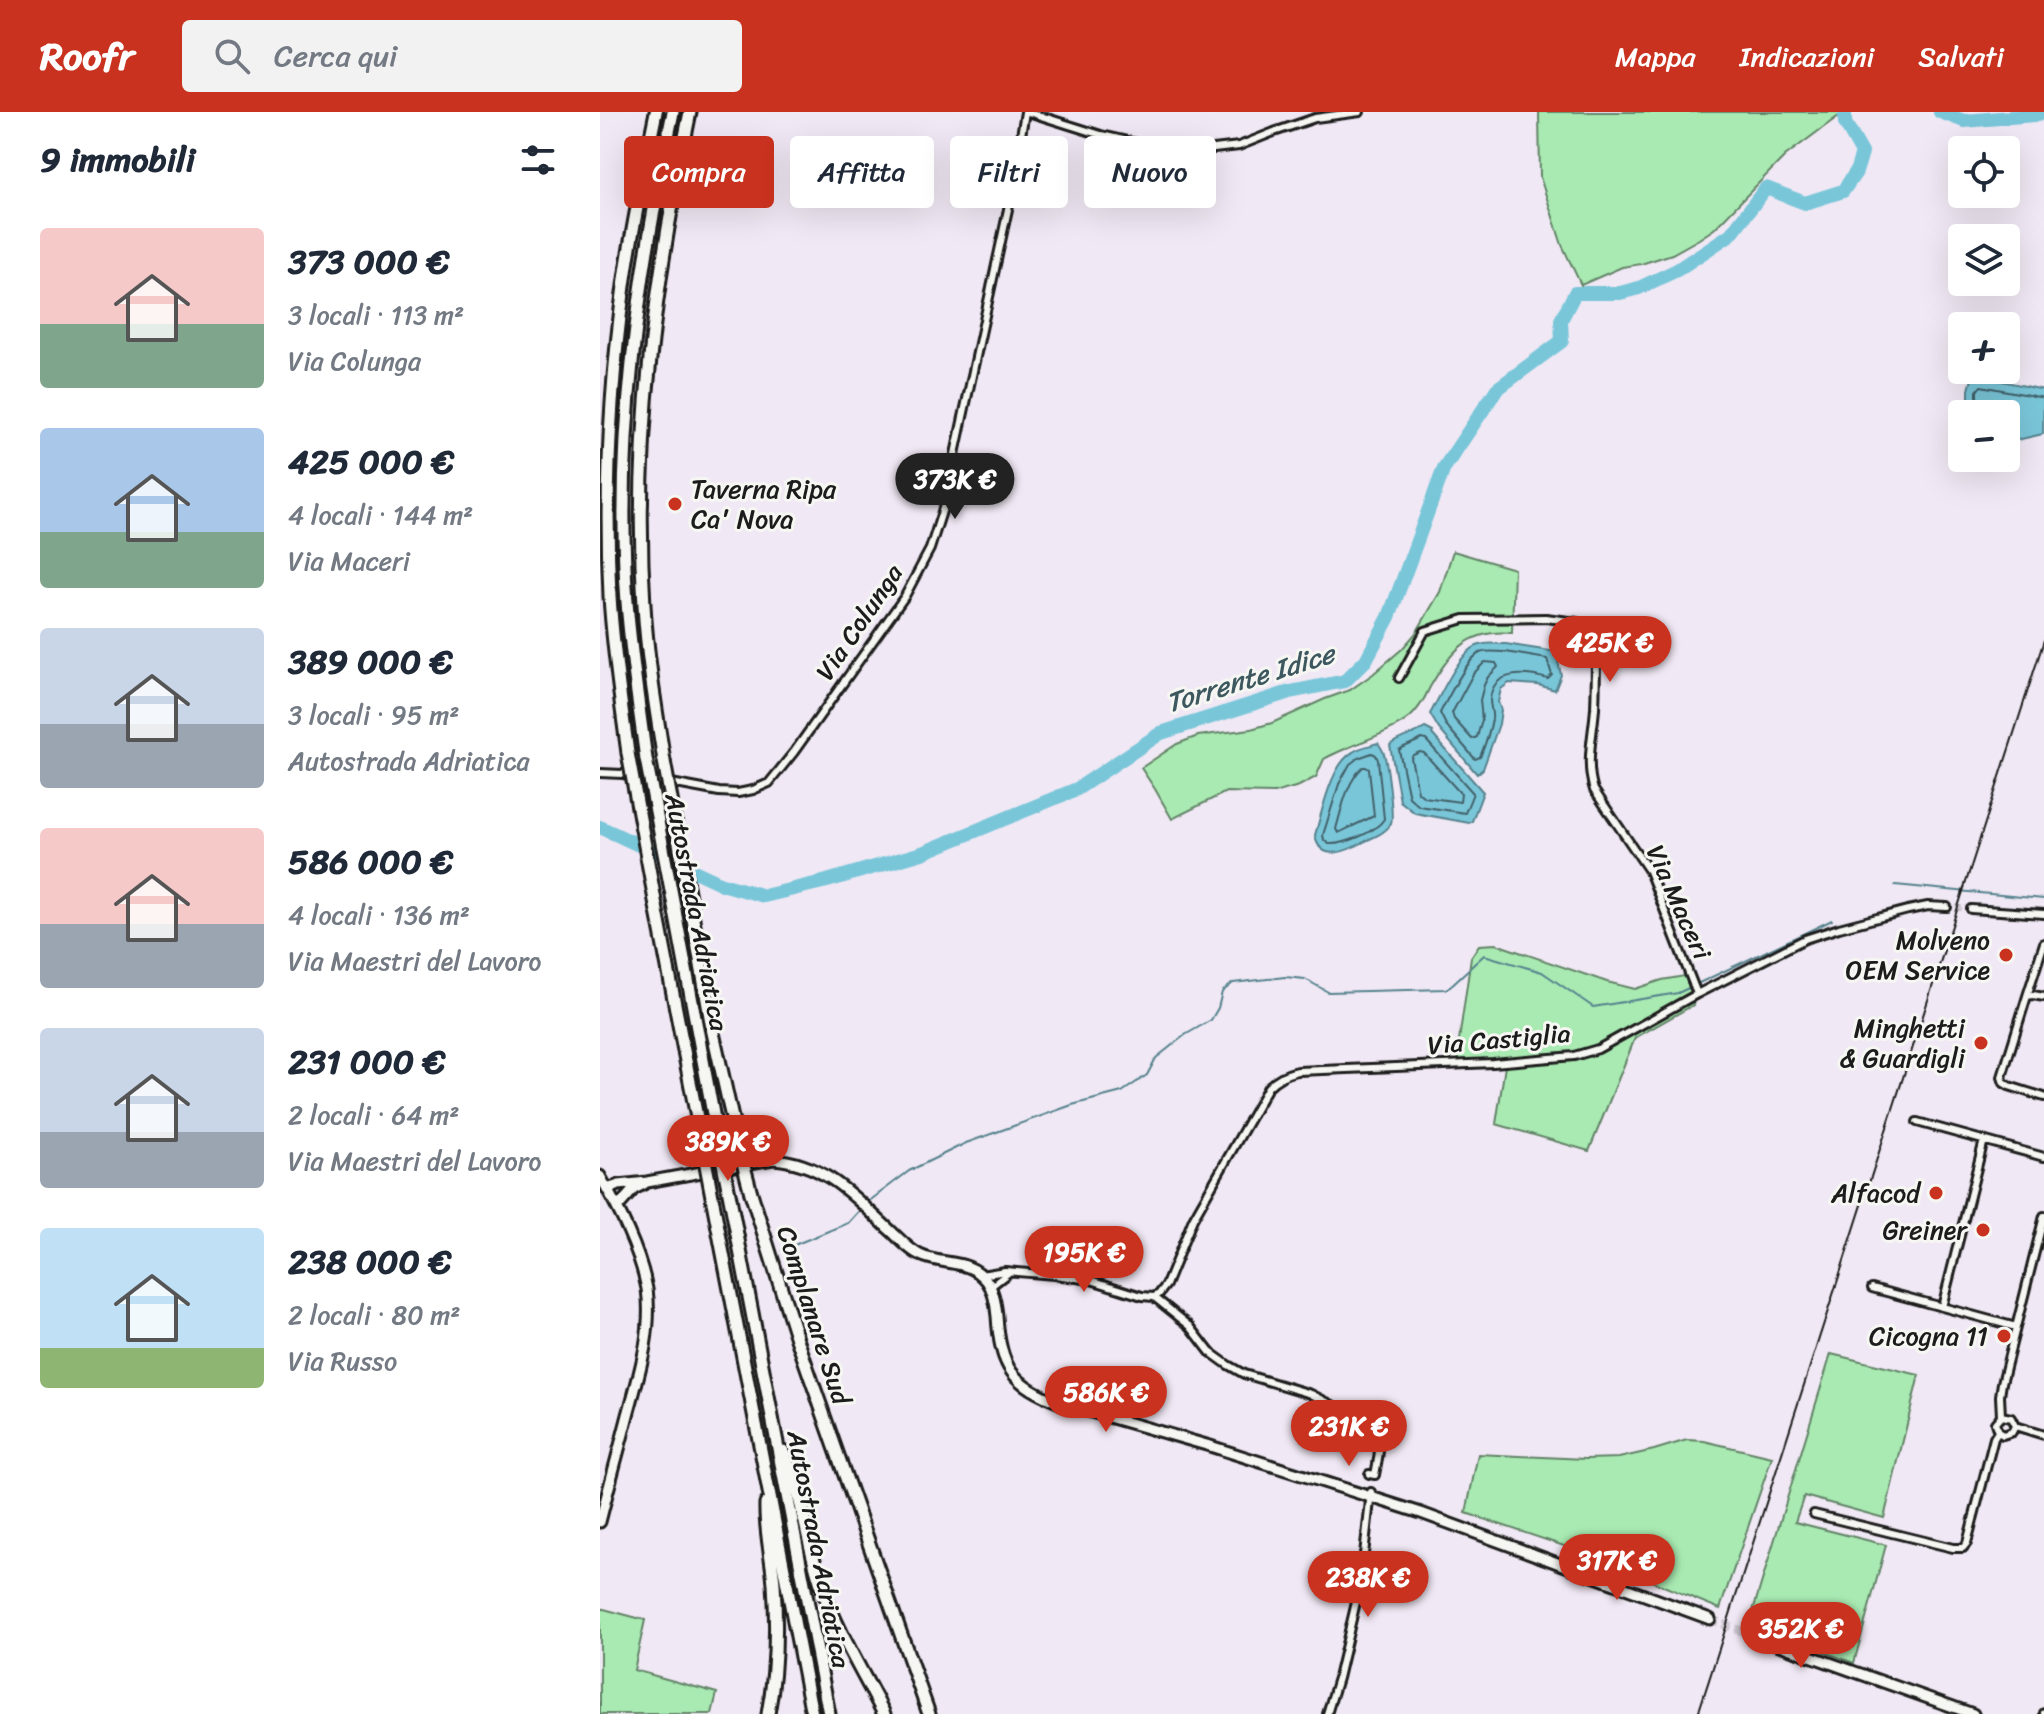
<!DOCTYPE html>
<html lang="it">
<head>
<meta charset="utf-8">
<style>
	body { margin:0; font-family:Sriracha,sans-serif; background:#f2f2f3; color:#1f2937; height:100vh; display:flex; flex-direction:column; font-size:30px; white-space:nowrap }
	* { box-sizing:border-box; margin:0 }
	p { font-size:26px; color:#747a83 }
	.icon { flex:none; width:44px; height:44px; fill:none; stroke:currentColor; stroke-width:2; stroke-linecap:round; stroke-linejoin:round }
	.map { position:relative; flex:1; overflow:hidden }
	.sheet { display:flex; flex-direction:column; background:#fff; width:600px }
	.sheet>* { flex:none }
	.banner { position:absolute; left:24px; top:24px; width:760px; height:72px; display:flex; gap:16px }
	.controls { position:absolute; left:1348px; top:24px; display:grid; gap:16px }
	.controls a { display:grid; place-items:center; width:72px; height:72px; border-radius:8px; background:#fff; box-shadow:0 8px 32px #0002; font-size:40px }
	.price { position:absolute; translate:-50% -68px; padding:0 18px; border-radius:28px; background:#c8321e; color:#fff; font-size:26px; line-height:52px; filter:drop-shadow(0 2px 4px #0008) }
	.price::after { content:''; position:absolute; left:50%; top:48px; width:24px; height:18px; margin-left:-12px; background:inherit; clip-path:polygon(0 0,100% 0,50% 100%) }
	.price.on { background:#222; color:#fff }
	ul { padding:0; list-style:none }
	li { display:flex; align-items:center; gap:24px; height:200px; padding:0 40px }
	li span { display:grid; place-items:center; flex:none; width:224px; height:160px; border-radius:8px; color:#555 }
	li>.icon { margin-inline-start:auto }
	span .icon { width:96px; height:96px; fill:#fffc; stroke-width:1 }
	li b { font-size:34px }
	h2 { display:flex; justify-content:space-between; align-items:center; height:96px; padding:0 40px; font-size:34px }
	.pill { padding:0 28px; border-radius:8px; background:#fff; box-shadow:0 8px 32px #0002; font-size:28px; line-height:72px }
	.pill.on { background:#c8321e; color:#fff }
	header { display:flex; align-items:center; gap:48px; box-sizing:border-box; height:112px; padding:0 40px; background:#c8321e; color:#fff }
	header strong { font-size:38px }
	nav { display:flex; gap:44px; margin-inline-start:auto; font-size:28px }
	.search { width:560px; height:72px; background:#f2f2f3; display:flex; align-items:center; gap:20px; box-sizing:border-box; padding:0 28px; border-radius:8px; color:#747a83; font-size:30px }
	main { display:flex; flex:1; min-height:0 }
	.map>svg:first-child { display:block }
</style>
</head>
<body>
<header>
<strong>Roofr</strong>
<div class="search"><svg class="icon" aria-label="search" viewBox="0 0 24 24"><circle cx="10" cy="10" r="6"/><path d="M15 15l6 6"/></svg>Cerca qui</div>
<nav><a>Mappa</a><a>Indicazioni</a><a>Salvati</a></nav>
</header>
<main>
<section class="sheet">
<h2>9 immobili<svg class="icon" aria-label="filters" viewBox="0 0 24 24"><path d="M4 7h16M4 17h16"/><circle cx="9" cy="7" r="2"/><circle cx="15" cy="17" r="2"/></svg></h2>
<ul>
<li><span style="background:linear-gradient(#f6c9c9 60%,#7fa58c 0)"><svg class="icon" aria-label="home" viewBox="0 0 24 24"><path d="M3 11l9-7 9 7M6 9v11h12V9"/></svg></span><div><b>373 000 €</b><p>3 locali · 113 m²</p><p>Via Colunga</p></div></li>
<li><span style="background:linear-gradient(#a9c7e8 65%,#7fa58c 0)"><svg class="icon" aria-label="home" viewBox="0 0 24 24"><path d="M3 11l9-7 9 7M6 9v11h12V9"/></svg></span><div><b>425 000 €</b><p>4 locali · 144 m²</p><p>Via Maceri</p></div></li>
<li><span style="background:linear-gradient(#c9d6e8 60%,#9aa5b1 0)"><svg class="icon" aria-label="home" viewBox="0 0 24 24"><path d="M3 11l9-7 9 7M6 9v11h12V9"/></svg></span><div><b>389 000 €</b><p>3 locali · 95 m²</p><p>Autostrada Adriatica</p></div></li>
<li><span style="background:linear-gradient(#f6c9c9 60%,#9aa5b1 0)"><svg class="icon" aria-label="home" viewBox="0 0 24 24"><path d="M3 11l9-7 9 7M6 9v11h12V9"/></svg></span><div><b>586 000 €</b><p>4 locali · 136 m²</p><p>Via Maestri del Lavoro</p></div></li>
<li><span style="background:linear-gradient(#c9d6e8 65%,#9aa5b1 0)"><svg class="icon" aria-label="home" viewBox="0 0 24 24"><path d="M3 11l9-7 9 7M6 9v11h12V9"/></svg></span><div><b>231 000 €</b><p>2 locali · 64 m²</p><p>Via Maestri del Lavoro</p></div></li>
<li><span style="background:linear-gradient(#bfe0f5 75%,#8fb573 0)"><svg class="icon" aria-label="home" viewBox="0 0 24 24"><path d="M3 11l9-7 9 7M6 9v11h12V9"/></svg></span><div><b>238 000 €</b><p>2 locali · 80 m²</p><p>Via Russo</p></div></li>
</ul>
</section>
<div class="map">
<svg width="1444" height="1602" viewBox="0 0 1444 1602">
	<rect width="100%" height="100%" fill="#f0e8f4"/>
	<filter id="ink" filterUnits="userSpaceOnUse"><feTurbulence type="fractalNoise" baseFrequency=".0125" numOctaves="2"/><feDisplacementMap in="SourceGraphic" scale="16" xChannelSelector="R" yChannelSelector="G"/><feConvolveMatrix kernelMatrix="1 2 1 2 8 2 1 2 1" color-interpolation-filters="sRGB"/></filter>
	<g filter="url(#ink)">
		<!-- green -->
		<path fill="#a9eab2" stroke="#628367" stroke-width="2" d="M939,0h305l-59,44 -71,73 -15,10 -27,15 -31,10 -19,3 -41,18 -19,-40 -22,-68z
			M853,439l61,18 -2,64c-44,-4 -62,19 -82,54 -5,11 -11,23 -21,31 -20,16 -60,27 -85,41l-8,18 -17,9 -25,7 -48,-1 -54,27 -17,-30 -14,-21 36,-24 21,-8 53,-7 21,-6 53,-24 25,-9 23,-16 29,-25 14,-16 24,-41z
			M896,832l111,38 28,7 27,-9 28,-5 7,15 -4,15 -58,33 -46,113 -93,-27 9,-58 -50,2 16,-111 8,-12z
			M1231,1242l88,21 -35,143 -80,-22 -9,26 91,23 -32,118 -105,-39z
			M1087,1328l17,1 68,16 -52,152 -153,-62 -101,-34 12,-59 108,5 33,-1 35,-8z
			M0,1496l45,12 -11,50 83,23 -5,21h-112z"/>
		<!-- water -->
		<path fill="#7ac6d9" stroke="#54828d" stroke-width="2" d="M1373,263l71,15 -1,44 -26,6 -11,-3v-23h-37v-24z
			M906,532l50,8 5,23 -6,15 -17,-5 -29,-2 -8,6 -3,13 3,8 -2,14 -16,45 -6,5 -38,-45 -9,-15c10,-17 30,-65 50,-69 7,-3 18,-1 26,-1z
			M825,616l8,4 -1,2 51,58 -11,29 -3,2 -54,-10 -15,-12 -10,-56c8,-7 25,-11 35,-17z
			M778,631c2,3 5,7 6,11 3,8 10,62 7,69 -5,10 -16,13 -25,18 -17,9 -46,24 -51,-6 7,-22 16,-71 38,-83 7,-5 16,-6 25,-9z"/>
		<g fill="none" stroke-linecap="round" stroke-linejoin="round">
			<!-- shore -->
			<path stroke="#426068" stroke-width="2" d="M1377,302v-23l4,-5 63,12
				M906,540l41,7 5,16 -4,4c-22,-6 -56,-10 -58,21 0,7 3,12 2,19 -2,12 -7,26 -12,38l-5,2 -29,-34 -6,-12c7,-13 27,-55 40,-60 7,-3 18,-1 26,-1z
				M885,550l11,1 2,4 -10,10 -4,8 -4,15 2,20 -5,17 -5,2 -18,-20 -2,-6 21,-39z
				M822,627l4,1 47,53 -8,20 -46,-7 -10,-9 -10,-47 3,-2z
				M820,640l4,1 37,41 -1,8 -36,-5 -6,-5 -7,-34 2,-3z
				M772,641l4,2 2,5 6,59c-8,13 -40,26 -55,25l-5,-4 -1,-5 16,-51 11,-20 8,-6z
				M763,655h3l3,2 5,47 -36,17 -2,-4c6,-21 11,-48 27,-62z"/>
			<!-- stream -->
			<path stroke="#54828d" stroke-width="2" d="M1295,773l149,14
				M268,1090l41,-31 57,-28 106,-38 50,-13 25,-17 9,-17 29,-23 26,-15 7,-12 4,-16 11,-9 52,-6 20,2 23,13 119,-3 37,-34 58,17 51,35 85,-14 154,-73
				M182,1138l66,-27 11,-12"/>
			<!-- river -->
			<path stroke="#7ac6d9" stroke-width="14" d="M1340,0l24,9 70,-6 9,-3
				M0,715l122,57 42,12 63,-15 95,-28 155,-64 84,-56 129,-41 55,-11 21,-21 23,-43 55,-149 53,-79 65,-48 -1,-21 14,-27h45l19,-5 38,-18 54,-36 35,-46 39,15 38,-12 13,-19 6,-19 -17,-30v-11"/>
			<!-- street-tunnel -->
			<path stroke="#d0c9d4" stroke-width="6" stroke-dasharray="6 3" stroke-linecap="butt" d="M1347,795l24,2"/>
			<!-- secondary-tunnel -->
			<path stroke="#d0c9d4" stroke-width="9" stroke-dasharray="9 4.5" stroke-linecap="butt" d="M1110,1507l44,17"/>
			<defs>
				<path id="street" d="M428,0l73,23 49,11 39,6 50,-6 35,-14 41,-14 45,-6
					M799,566l26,-47 39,-12 82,-1 31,4 19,16c0,24 0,47 -1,70 -2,29 -10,54 -1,82l55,81 48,123
					M0,661l23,1 96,18 19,1 15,-3 16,-7 25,-31 111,-156 25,-47 14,-44 66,-305 15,-88
					M1371,797l73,5
					M1427,884l17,-53
					M1444,885l-11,-2 -6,1 -25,81 2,6 5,3 35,11
					M1317,1010l127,35
					M381,1163l24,-4 50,4 36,5 51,16 12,1 36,29 20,26 18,13 16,9 67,20 61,31c12,14 6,33 3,50l-6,-1
					M390,1175l18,-14
					M1272,1176l144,39
					M554,1185l5,-3 7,-9 27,-66 75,-132c9,-9 17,-13 30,-16l195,-8 81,-7 24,-7 99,-55 108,-55 34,-11 69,-18 20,-4 19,1
					M1342,1195l42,-167
					M1401,1304l10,2 4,8 29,9
					M1415,1314l-3,6 -9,3 -5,-3 -3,-9 6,-7 -1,-20 2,-13 42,-167
					M1214,1402l139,34h10l4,-5 27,-105 4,-6
					M727,1602l11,-36 23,-97 10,-89
					M1444,1602v-1"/>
				<path id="secondary" d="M0,1064c19,34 40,74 47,113 6,43 -8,85 -19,126 -9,35 -19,71 -28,107
					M7,1077l12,-4 28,-3 126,-23c53,4 82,39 118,72 9,8 18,19 29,24 23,11 49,3 67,26 7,10 9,24 10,35 3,51 15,69 63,87l150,43 211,67 289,106
					M17,1096l17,-19 10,-5
					M1154,1524l219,78"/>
				<path id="highway" d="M28,641c-7,-52 -15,-104 -18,-157 -5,-103 0,-208 14,-310 8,-59 20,-116 32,-174
					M46,647c-7,-52 -15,-104 -19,-157 -12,-165 12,-329 46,-490
					M64,649c-8,-52 -17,-104 -20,-156 -11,-167 12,-330 46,-493
					M56,794l42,217
					M75,799l39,208
					M93,807l19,109 24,108
					M151,1081l46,146 132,375
					M130,1086l99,516
					M113,1090l99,512
					M183,1339c20,43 23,91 39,136 15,44 41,86 62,127
					M166,1392c-1,27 6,53 8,80 3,43 2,88 -6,130"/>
			</defs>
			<!-- street casing -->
			<use href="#street" stroke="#1c1c1c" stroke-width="12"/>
			<!-- secondary casing -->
			<use href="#secondary" stroke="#1c1c1c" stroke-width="15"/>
			<!-- highway casing -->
			<use href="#highway" stroke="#1c1c1c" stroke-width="17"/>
			<!-- street -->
			<use href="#street" stroke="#f6f6f2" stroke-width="6"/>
			<!-- secondary -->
			<use href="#secondary" stroke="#f6f6f2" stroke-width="9"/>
			<!-- highway -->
			<use href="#highway" stroke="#f6f6f2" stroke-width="11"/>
			<!-- rail -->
			<path stroke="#1c1c1c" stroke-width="2" d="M1098,1602l346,-1074"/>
			<defs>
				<path id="highway-bridge" d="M28,641l28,153
					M46,647l29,152
					M64,649l29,158
					M114,1007l16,79
					M98,1011l15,79
					M136,1024l15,57"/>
			</defs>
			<!-- highway-bridge casing -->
			<use href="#highway-bridge" stroke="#1c1c1c" stroke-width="17" stroke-linecap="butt"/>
			<!-- highway-bridge -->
			<use href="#highway-bridge" stroke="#f6f6f2" stroke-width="11"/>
		</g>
	</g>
	<!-- markers -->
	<g fill="#c8321e" stroke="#f6f6f2" stroke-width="3">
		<circle cx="75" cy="392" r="8"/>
		<circle cx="1406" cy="843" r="8"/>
		<circle cx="1381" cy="931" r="8"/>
		<circle cx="1336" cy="1081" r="8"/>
		<circle cx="1383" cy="1118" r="8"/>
		<circle cx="1404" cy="1224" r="8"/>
	</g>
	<g text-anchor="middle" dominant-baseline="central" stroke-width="6" stroke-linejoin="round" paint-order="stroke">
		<!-- poi labels -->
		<g font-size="26" fill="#1c1c1c" stroke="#f6f6f2" text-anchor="end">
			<text x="91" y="377" text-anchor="start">Taverna Ripa<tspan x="91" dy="30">Ca' Nova</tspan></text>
			<text x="1390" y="828">Molveno<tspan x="1390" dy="30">OEM Service</tspan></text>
			<text x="1365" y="916">Minghetti<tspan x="1365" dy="30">&amp; Guardigli</tspan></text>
			<text x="1320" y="1081">Alfacod</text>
			<text x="1367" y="1118">Greiner</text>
			<text x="1388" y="1224">Cicogna 11</text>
		</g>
		<!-- street labels -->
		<g font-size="26" fill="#1c1c1c" stroke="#f6f6f2">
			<text transform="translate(259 510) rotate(-56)">Via Colunga</text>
			<text transform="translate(1079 790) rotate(66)">Via Maceri</text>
			<text transform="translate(97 800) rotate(79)">Autostrada Adriatica</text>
			<text transform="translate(899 927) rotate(-5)">Via Castiglia</text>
			<text transform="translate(214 1203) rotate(72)">Complanare Sud</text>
			<text transform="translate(219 1437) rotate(79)">Autostrada Adriatica</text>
		</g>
		<!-- water labels -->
		<g font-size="28" font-style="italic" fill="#3d585e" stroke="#f6f6f2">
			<text transform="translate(650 566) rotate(-17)">Torrente Idice</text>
		</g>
	</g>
</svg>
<div class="controls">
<a><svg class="icon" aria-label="locate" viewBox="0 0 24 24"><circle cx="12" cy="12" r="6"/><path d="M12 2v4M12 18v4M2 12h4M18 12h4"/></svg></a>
<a><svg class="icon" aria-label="layers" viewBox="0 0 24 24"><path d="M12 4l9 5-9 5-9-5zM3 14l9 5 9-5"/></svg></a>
<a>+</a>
<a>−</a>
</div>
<b class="price on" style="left:355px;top:409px">373K €</b>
<b class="price" style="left:1010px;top:572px">425K €</b>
<b class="price" style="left:128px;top:1071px">389K €</b>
<b class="price" style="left:484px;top:1182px">195K €</b>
<b class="price" style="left:506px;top:1322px">586K €</b>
<b class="price" style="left:749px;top:1356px">231K €</b>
<b class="price" style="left:1017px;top:1490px">317K €</b>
<b class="price" style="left:768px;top:1507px">238K €</b>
<b class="price" style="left:1201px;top:1558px">352K €</b>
<div class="banner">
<a class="pill on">Compra</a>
<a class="pill">Affitta</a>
<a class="pill">Filtri</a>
<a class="pill">Nuovo</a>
</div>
</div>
</main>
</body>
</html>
